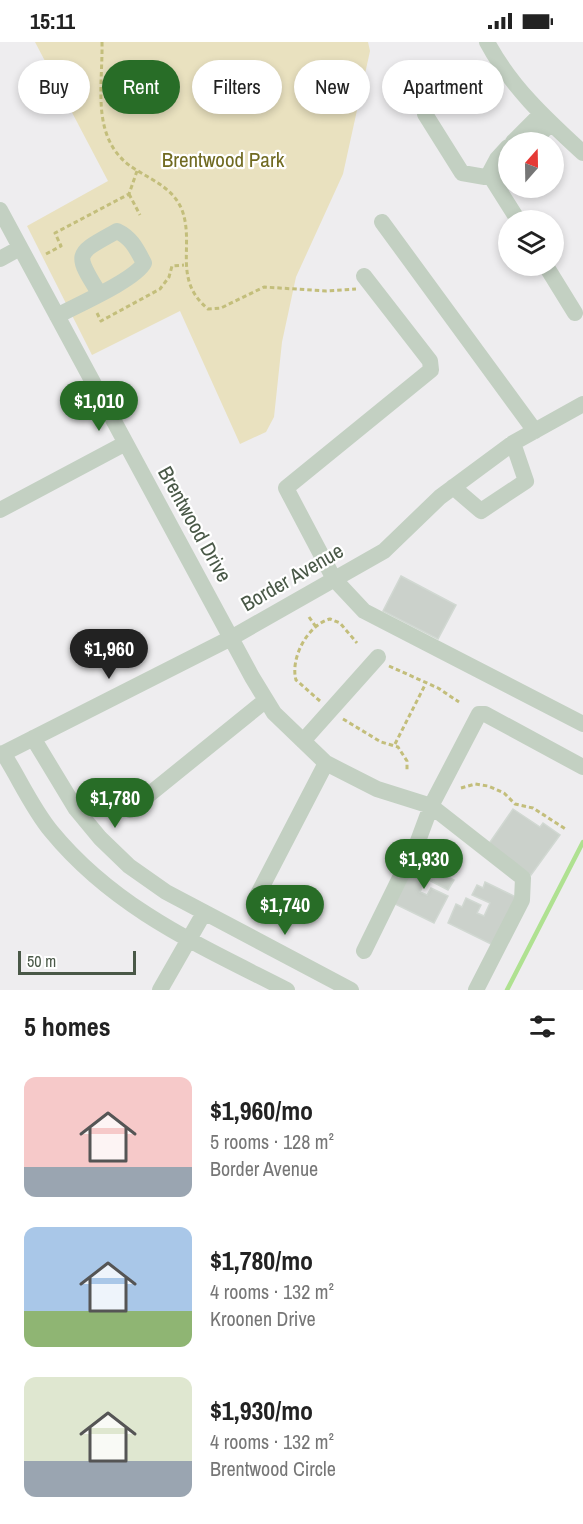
<!DOCTYPE html>
<html lang="en">
<head>
<meta charset="utf-8">
<style>
	body { margin:0; font-family:"Archivo Narrow",sans-serif; background:#f2f2f2; color:#222; height:100vh; display:flex; flex-direction:column; font-size:22px; white-space:nowrap }
	* { box-sizing:border-box; margin:0 }
	p { font-size:20px; color:#767676 }
	.icon { flex:none; width:33px; height:33px; fill:none; stroke:currentColor; stroke-width:2; stroke-linecap:round; stroke-linejoin:round }
	.map { position:relative; height:948px; overflow:hidden }
	.side { display:flex; flex-direction:column; background:#fff; flex:1 }
	.side>* { flex:none }
	.top-card { position:absolute; left:18px; top:18px; width:548px; height:54px; display:flex; gap:12px }
	.needle { width:39px; rotate:20deg }
	.tools { position:absolute; left:498px; top:90px; display:grid; gap:12px }
	.tools a { display:grid; place-items:center; width:66px; height:66px; border-radius:50%; background:#fff; box-shadow:0 3px 9px #0003; font-size:30px }
	.scale { position:absolute; left:18px; bottom:15px; width:118px; box-sizing:border-box; padding-left:6px; border:3px solid #495847; border-top:0; font-size:16px; line-height:21px; white-space:nowrap; color:#495847; -webkit-text-stroke:4px #fff; paint-order:stroke }
	.price { position:absolute; translate:-50% -51px; padding:0 14px; border-radius:21px; background:#286d27; color:#fff; font-size:20px; line-height:39px; filter:drop-shadow(0 2px 3px #0008) }
	.price::after { content:''; position:absolute; left:50%; top:36px; width:18px; height:14px; margin-left:-9px; background:inherit; clip-path:polygon(0 0,100% 0,50% 100%) }
	.price.current { background:#222; color:#fff }
	ul { padding:0; list-style:none }
	li { display:flex; align-items:center; gap:18px; height:150px; padding:0 24px }
	li span { display:grid; place-items:center; flex:none; width:168px; height:120px; border-radius:12px; color:#555 }
	li>.icon { margin-inline-start:auto }
	span .icon { width:72px; height:72px; fill:#fffc; stroke-width:1 }
	li b { font-size:26px }
	h2 { display:flex; justify-content:space-between; align-items:center; height:72px; padding:0 24px; font-size:26px }
	.pill { padding:0 21px; border-radius:27px; background:#fff; box-shadow:0 3px 9px #0003; font-size:21px; line-height:54px }
	.pill.current { background:#286d27; color:#fff }
	.status { display:flex; justify-content:space-between; align-items:center; height:42px; padding:0 30px; background:#fff; direction:ltr }
	.status svg { height:16px; fill:currentColor }
	.map>svg:first-child { display:block }
</style>
</head>
<body>
<div class="status"><b>15:11</b><svg viewBox="0 0 49 12"><path d="M0 12V9h3v3zM5 12V6h3v6zM10 12V3h3v9zM15 12V0h3v12zM26 1h20v11H26zM47 4h2v5h-2z"/></svg></div>
<div class="map">
<svg width="583" height="948" viewBox="0 0 583 948">
	<rect width="100%" height="100%" fill="#eeedef"/>
	<!-- green -->
	<path fill="#e9e1bf" d="M35,0h333l2,9 -27,123 -47,103 -14,65 -8,75 -8,15 -26,12 -60,-133 -88,44 -65,-129 81,-45z"/>
	<g fill="none" stroke-linecap="round" stroke-linejoin="round">
		<!-- stream -->
		<path stroke="#afe191" stroke-width="4.5" d="M507,948l76,-148"/>
	</g>
	<!-- building -->
	<path fill="#cbd1cb" stroke="#d1d8d2" stroke-width="1.5" d="M401,534l55,29 -18,34 -55,-28z
		M513,767l27,18 3,-4 17,12 -29,40 -43,-30z
		M416,813l33,16 -3,5 8,4 -6,10 -21,-11 -7,13 7,3 4,-7 17,8 -14,27 -41,-20z
		M485,840l31,15 -23,48 -45,-22 8,-19 6,3 4,-9 15,7 -4,8 7,3 6,-13 -18,-8 5,-10 6,3z"/>
	<g fill="none" stroke-linecap="round" stroke-linejoin="round">
		<!-- path -->
		<path stroke="#c3be7b" stroke-width="3" stroke-dasharray="4.5 3" stroke-linecap="butt" d="M102,0c1,47 -13,101 36,129 18,11 36,19 44,39 13,35 -10,69 26,99l13,-1 43,-21 62,4 30,-2
			M129,152l11,21
			M46,212l15,-8 -6,-13 74,-39 8,-23
			M97,271l4,8 59,-32 9,-12 3,-11 12,-1
			M309,575l7,10
			M389,624l49,22 21,14
			M320,659l-24,-21c-6,-21 11,-55 34,-61l10,4 17,20
			M343,677l38,23 17,5 9,14v11
			M395,702l30,-59
			M461,746l14,-4 13,2 16,7 11,11 18,4 34,22"/>
		<!-- minor -->
		<path stroke="#c3d0c2" stroke-width="16" d="M487,0c24,45 59,77 96,111
			M425,72l37,59 23,4 23,-11
			M513,100l28,-28
			M532,100l19,-19
			M489,132l29,46
			M489,132l8,-15 11,-12
			M0,168l252,467 22,36 52,50 51,26 54,17 92,72 -1,22 -46,90
			M382,180l153,209
			M0,217l20,-11
			M546,224l29,47
			M364,234l66,85 1,9 -145,118 48,91 30,32 219,113
			M57,274c20,-11 78,-36 87,-53 -7,-13 -12,-25 -27,-32 -41,23 -44,21 -18,62
			M453,445l28,24 45,-30 -13,-38
			M0,468l124,-66
			M33,696l43,71 24,29 29,28 37,26 185,98
			M303,699l75,-84
			M3,711c16,25 29,55 48,78 64,78 148,114 236,159
			M0,713l231,-117 153,-87 56,-54 73,-54 70,-39
			M130,768l136,-110
			M257,854l69,-133
			M364,909l54,-110 13,-35 48,-92h6l98,53
			M160,948l44,-77"/>
	</g>
	<g text-anchor="middle" dominant-baseline="central" stroke-width="4.5" stroke-linejoin="round" paint-order="stroke">
		<!-- park labels -->
		<g font-size="21" fill="#706a21" stroke="#fff">
			<text x="223" y="117">Brentwood Park</text>
		</g>
		<!-- street labels -->
		<g font-size="21" fill="#495847" stroke="#fff">
			<text transform="translate(195 482) rotate(61)">Brentwood Drive</text>
			<text transform="translate(292 535) rotate(-30)">Border Avenue</text>
		</g>
	</g>
</svg>
<div class="tools">
<a><svg class="needle" viewBox="-14 -14 28 28"><path d="M0-13l5 13h-10z" fill="#e53935"/><path d="M0 13l5-13h-10z" fill="#767676"/></svg></a>
<a><svg class="icon" aria-label="layers" viewBox="0 0 24 24"><path d="M12 4l9 5-9 5-9-5zM3 14l9 5 9-5"/></svg></a>
</div>
<div class="scale">50 m</div>
<b class="price" style="left:99px;top:390px">$1,010</b>
<b class="price current" style="left:109px;top:638px">$1,960</b>
<b class="price" style="left:115px;top:787px">$1,780</b>
<b class="price" style="left:424px;top:848px">$1,930</b>
<b class="price" style="left:285px;top:894px">$1,740</b>
<div class="top-card">
<a class="pill">Buy</a>
<a class="pill current">Rent</a>
<a class="pill">Filters</a>
<a class="pill">New</a>
<a class="pill">Apartment</a>
</div>
</div>
<section class="side">
<h2>5 homes<svg class="icon" aria-label="filters" viewBox="0 0 24 24"><path d="M4 7h16M4 17h16"/><circle cx="9" cy="7" r="2"/><circle cx="15" cy="17" r="2"/></svg></h2>
<ul>
<li><span style="background:linear-gradient(#f6c9c9 75%,#9aa5b1 0)"><svg class="icon" aria-label="home" viewBox="0 0 24 24"><path d="M3 11l9-7 9 7M6 9v11h12V9"/></svg></span><div><b>$1,960/mo</b><p>5 rooms · 128 m²</p><p>Border Avenue</p></div></li>
<li><span style="background:linear-gradient(#a9c7e8 70%,#8fb573 0)"><svg class="icon" aria-label="home" viewBox="0 0 24 24"><path d="M3 11l9-7 9 7M6 9v11h12V9"/></svg></span><div><b>$1,780/mo</b><p>4 rooms · 132 m²</p><p>Kroonen Drive</p></div></li>
<li><span style="background:linear-gradient(#dfe7d0 70%,#9aa5b1 0)"><svg class="icon" aria-label="home" viewBox="0 0 24 24"><path d="M3 11l9-7 9 7M6 9v11h12V9"/></svg></span><div><b>$1,930/mo</b><p>4 rooms · 132 m²</p><p>Brentwood Circle</p></div></li>
</ul>
</section>
</body>
</html>
